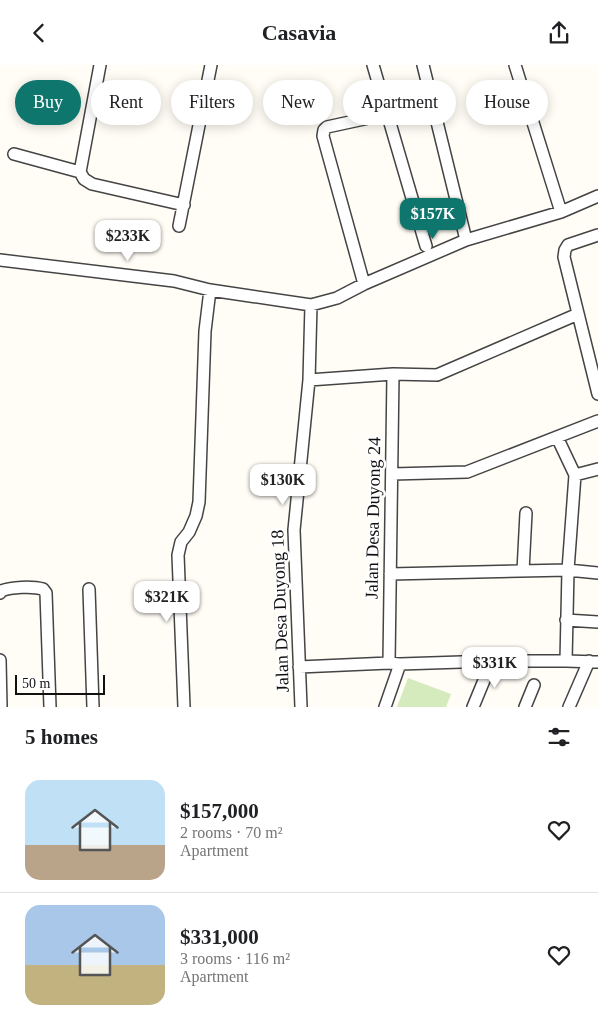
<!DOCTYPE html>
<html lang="en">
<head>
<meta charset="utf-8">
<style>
	body { margin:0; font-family:Georgia,serif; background:#f6f6f6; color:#202124; height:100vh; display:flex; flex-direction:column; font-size:19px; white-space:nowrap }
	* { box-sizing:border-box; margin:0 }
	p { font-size:16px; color:#757577 }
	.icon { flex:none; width:28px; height:28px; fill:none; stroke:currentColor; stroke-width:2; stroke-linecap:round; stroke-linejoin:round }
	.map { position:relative; height:642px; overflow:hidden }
	.panel { display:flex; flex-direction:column; background:#fff; flex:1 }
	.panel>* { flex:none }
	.hud { position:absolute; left:15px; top:15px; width:569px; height:45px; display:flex; gap:10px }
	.scale { position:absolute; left:15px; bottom:12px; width:90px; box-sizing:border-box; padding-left:5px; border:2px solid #111; border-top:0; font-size:14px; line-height:18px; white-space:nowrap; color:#111; -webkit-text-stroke:4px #fff; paint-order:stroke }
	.price { position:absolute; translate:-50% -42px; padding:0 11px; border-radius:10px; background:#fff; color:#222; font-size:16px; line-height:32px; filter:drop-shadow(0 1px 2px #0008) }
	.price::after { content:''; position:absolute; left:50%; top:30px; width:15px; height:11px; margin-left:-8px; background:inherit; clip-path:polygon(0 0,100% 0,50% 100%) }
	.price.on { background:#0f766e; color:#fff }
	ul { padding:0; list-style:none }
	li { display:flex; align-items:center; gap:15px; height:125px; padding:0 25px }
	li+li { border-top:1px solid #e0e0e0 }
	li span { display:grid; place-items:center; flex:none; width:140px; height:100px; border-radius:15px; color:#555 }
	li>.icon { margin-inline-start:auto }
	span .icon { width:60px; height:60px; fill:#fffc; stroke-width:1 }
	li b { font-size:21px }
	h2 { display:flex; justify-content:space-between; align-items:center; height:60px; padding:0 25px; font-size:21px }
	.pill { padding:0 18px; border-radius:22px; background:#fff; box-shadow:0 2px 12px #0003; font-size:18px; line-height:45px }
	.pill.on { background:#0f766e; color:#fff }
	header { display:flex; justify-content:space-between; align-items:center; height:65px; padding:0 25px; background:#fff; font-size:22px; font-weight:800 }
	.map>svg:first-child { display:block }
</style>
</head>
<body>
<header><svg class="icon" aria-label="back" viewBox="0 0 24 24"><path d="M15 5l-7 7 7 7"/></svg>Casavia<svg class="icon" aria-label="share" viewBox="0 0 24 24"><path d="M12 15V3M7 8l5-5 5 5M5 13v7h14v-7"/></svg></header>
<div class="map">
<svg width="598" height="642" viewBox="0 0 598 642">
	<rect width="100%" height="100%" fill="#fffdf5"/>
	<!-- green -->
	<path fill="#d5ebbd" d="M408,613l43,16 -5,13h-49z"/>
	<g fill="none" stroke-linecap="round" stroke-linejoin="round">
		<defs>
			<path id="minor" d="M373,0l53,181
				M423,0l43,175
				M515,0l46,147
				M14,89l66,18 4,7 8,5 92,21
				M80,107l20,-107
				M179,161l32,-161
				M598,170l-30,10 -3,5 -1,7 34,137
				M0,195l174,21 36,9 101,15 26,-7 27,-14 102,-44 95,-28 37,-16
				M364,219l-41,-148 1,-6 3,-3 60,-13
				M309,315l84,-6 44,1 141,-61
				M557,372l18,38 -7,95 -2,91
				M392,409l75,-2 131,-51
				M575,410l23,-6
				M523,506l3,-58
				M390,509l178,-4 30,3
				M89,524l4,118
				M0,528l1,-2c10,-4 31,-5 42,-2l3,4 4,114
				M566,555l32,2
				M0,595l1,47
				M389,598l4,-289
				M299,602l90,-4 11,1 92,-3h74l32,1
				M184,642l-6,-152 3,-13 8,-10 7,-16 3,-14 6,-171 5,-41
				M301,642l-7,-177 15,-150 2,-75
				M385,642l15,-43
				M473,642l19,-46
				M525,642l9,-22
				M569,642l20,-46"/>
		</defs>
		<!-- minor casing -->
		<use href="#minor" stroke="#444" stroke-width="14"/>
		<!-- minor -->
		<use href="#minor" stroke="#fff" stroke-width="11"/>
	</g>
	<g text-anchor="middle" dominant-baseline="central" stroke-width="5" stroke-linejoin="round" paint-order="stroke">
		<!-- street labels -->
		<g font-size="18" fill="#111" stroke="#fff">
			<text transform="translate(373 453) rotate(-89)">Jalan Desa Duyong 24</text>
			<text transform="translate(280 546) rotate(-92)">Jalan Desa Duyong 18</text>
		</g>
	</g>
</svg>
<div class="scale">50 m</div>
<b class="price on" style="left:433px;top:175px">$157K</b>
<b class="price" style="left:128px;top:197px">$233K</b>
<b class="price" style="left:283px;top:441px">$130K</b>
<b class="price" style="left:167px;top:558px">$321K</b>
<b class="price" style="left:495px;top:624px">$331K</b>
<div class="hud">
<a class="pill on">Buy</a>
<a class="pill">Rent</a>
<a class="pill">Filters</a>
<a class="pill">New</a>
<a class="pill">Apartment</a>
<a class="pill">House</a>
</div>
</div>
<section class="panel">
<h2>5 homes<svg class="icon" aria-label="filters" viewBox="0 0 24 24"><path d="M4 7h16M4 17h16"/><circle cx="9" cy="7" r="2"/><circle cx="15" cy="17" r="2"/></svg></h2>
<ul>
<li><span style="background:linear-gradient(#bfe0f5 65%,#b9a48a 0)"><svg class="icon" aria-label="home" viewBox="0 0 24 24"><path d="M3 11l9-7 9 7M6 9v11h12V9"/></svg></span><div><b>$157,000</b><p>2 rooms · 70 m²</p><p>Apartment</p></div><svg class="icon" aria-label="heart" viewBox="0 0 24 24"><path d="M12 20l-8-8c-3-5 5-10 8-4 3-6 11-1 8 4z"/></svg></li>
<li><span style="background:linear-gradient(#a9c7e8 60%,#c2b280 0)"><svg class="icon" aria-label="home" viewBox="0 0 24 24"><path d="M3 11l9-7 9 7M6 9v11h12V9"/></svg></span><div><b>$331,000</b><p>3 rooms · 116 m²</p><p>Apartment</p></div><svg class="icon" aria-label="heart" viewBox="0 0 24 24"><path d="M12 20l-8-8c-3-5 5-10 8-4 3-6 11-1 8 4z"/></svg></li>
</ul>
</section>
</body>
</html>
